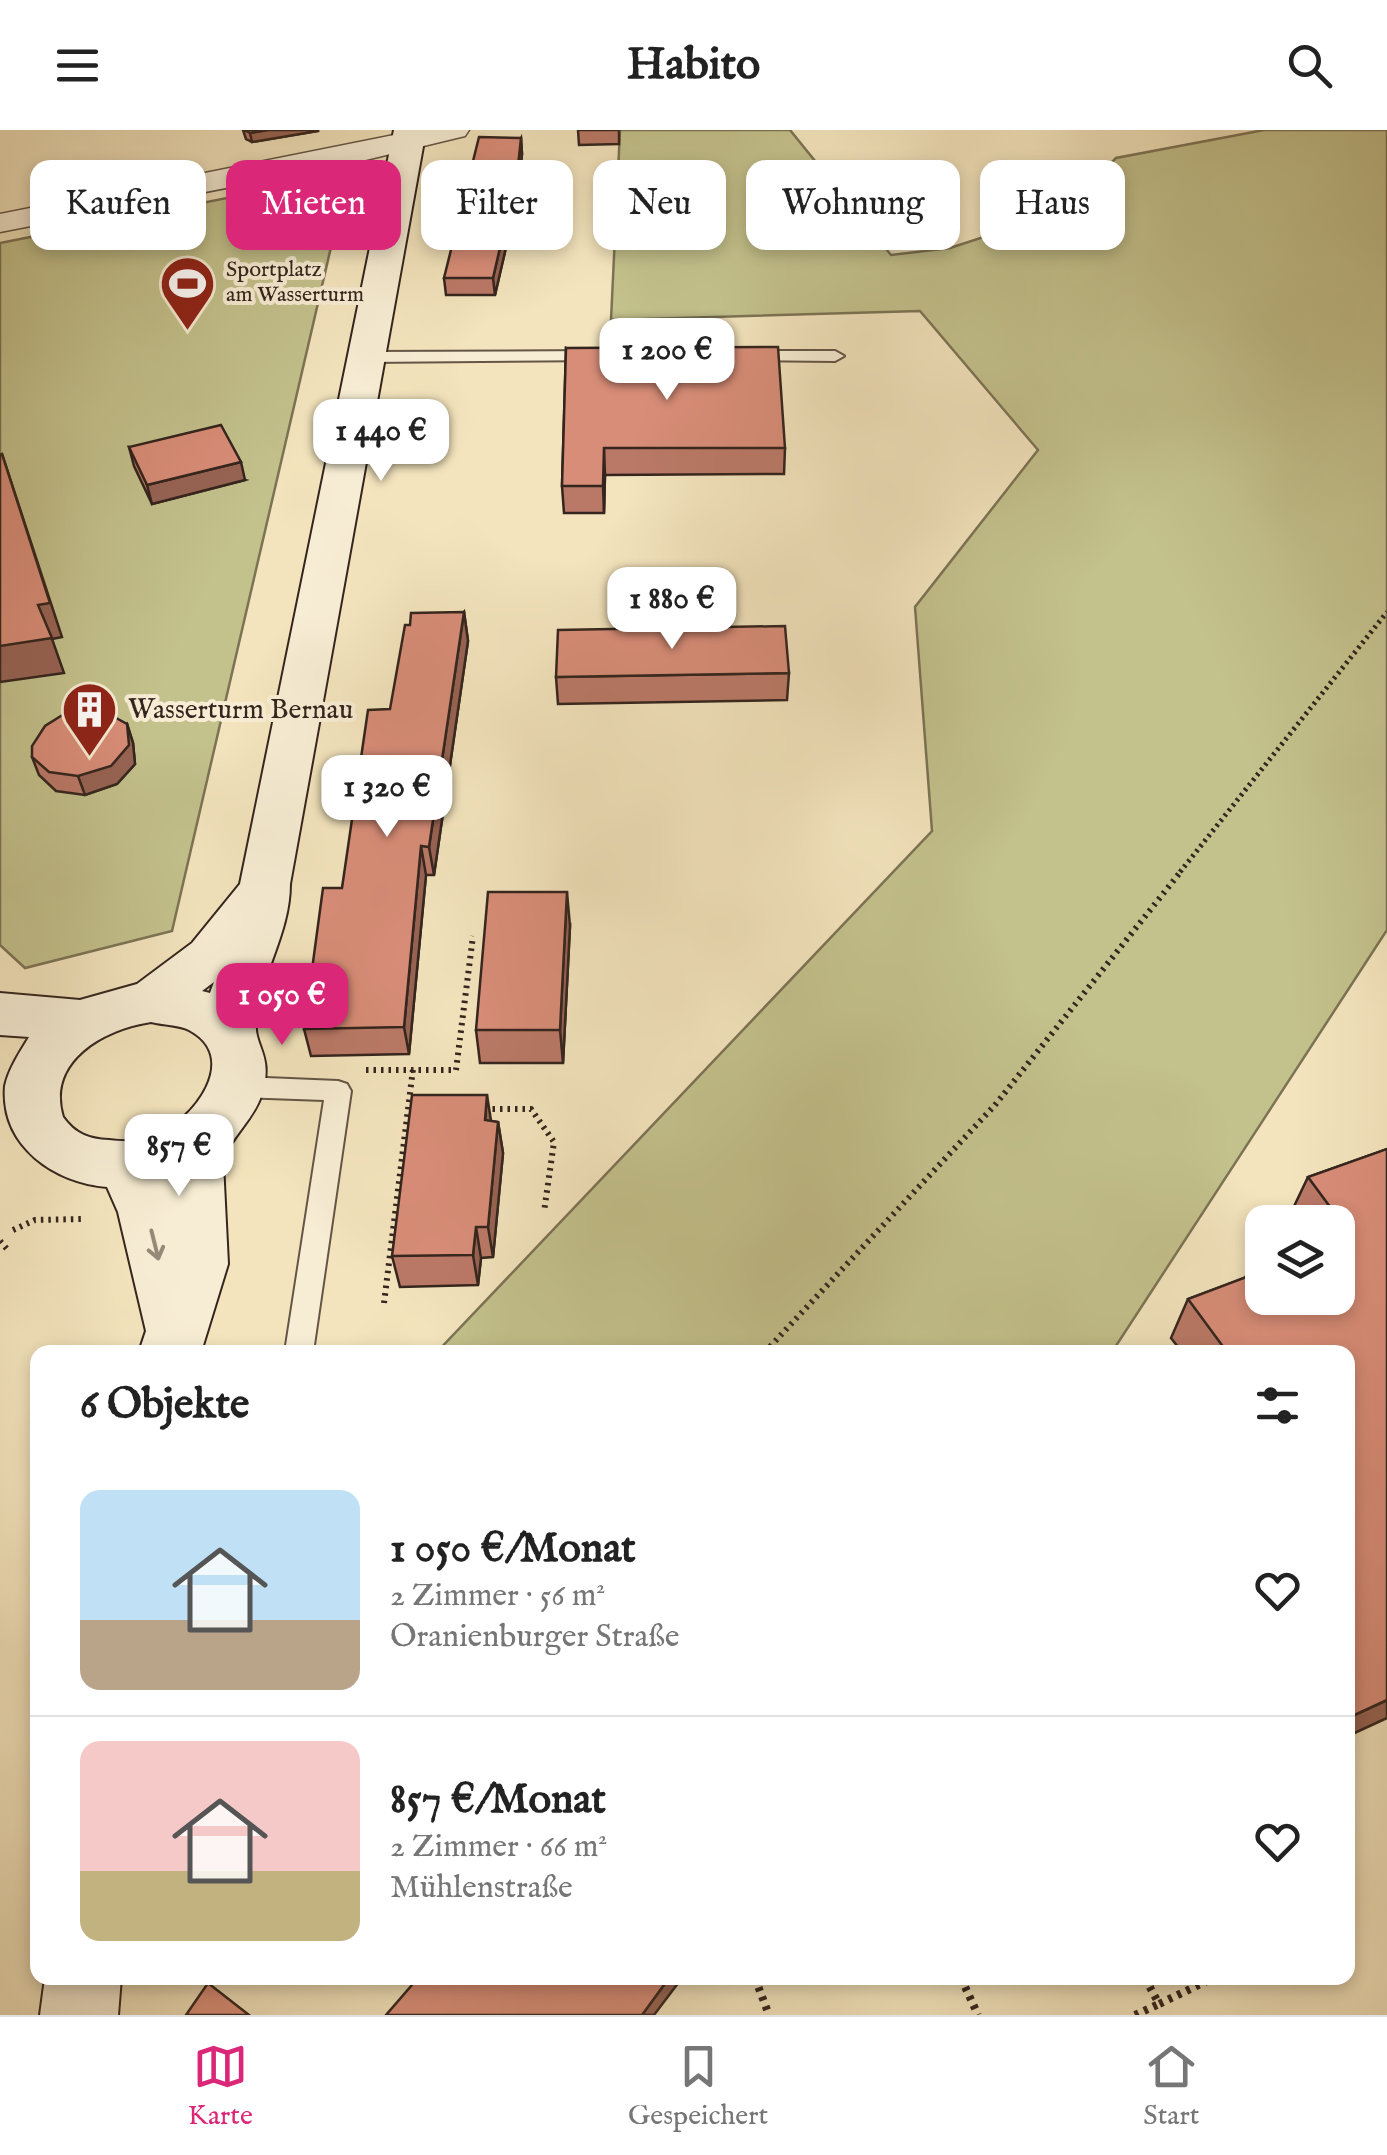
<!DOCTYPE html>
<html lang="de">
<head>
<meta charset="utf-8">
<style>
	body { margin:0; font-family:"IM FELL English",serif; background:#f2f2f2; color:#222; height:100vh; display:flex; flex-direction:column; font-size:38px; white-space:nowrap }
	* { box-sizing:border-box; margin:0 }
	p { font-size:32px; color:#767676 }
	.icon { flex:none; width:55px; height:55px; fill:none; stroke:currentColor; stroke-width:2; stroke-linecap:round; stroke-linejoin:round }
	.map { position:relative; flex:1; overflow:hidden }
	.details { position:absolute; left:30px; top:1215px; width:1325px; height:640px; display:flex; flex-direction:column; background:#fff; border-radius:20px; box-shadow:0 5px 15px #0003 }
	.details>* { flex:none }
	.hud { position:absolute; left:30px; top:30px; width:1328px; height:90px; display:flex; gap:20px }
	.tools { position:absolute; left:1245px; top:1075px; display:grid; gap:20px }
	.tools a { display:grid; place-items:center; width:110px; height:110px; border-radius:20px; background:#fff; box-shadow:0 5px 15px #0003; font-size:50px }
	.price { position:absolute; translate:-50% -85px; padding:0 22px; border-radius:20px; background:#fff; color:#222; font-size:32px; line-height:65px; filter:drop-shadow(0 2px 5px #0008) }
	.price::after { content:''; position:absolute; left:50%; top:60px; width:30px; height:22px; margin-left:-15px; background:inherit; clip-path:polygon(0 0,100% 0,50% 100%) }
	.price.on { background:#db2777; color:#fff }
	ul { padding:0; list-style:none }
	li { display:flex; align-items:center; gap:30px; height:250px; padding:0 50px }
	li+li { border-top:2px solid #e0e0e0 }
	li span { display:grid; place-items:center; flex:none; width:280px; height:200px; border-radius:20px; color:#555 }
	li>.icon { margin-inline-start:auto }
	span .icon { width:120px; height:120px; fill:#fffc; stroke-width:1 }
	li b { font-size:42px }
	h2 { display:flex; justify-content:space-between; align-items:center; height:120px; padding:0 50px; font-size:42px }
	.pill { padding:0 35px; border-radius:20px; background:#fff; box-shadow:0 5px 15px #0003; font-size:35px; line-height:90px }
	.pill.on { background:#db2777; color:#fff }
	header { display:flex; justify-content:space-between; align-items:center; height:130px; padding:0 50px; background:#fff; font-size:45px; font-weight:700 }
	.tabs { display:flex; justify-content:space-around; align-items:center; height:140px; border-top:2px solid #e0e0e0; background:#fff; font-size:28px; color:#767676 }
	.tabs a { display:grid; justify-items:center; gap:5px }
	.tabs .on { color:#db2777 }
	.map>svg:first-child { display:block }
</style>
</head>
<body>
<header><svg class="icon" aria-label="menu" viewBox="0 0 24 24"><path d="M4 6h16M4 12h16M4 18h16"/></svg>Habito<svg class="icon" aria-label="search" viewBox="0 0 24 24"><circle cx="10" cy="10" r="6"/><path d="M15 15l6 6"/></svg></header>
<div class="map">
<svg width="1387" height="1885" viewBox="0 0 1387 1885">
	<rect width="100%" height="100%" fill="#f3e4bd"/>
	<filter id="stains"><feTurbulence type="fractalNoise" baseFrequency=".002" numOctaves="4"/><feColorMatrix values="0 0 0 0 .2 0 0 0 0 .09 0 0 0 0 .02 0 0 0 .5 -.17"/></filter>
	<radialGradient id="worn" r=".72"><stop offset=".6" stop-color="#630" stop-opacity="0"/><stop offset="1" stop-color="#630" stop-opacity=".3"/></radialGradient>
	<!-- green -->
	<path fill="#c3c18c" stroke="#7c7355" stroke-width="2.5" d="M620,0h170l101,125 59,-7 116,-38 50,-52 148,-28h123v800l-275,422h-675l495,-521 -17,-224 123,-157 -118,-139 -309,9z
		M348,44l-176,757 -147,37 -25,-23v-702z"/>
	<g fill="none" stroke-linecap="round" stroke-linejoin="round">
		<defs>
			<path id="service" d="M600,221l6,1v8l-238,2 -9,-5 9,-5z
				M745,221h90l9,5 -9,5 -96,-1v-8z
				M239,947l99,4 9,3 4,7 -38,261h-28l39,-252 -85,-3 -9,-3 -4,-7 4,-7z"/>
			<path id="minor" d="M419,0h50l-4,6 -116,28 -349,68v-18z"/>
			<path id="secondary" d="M394,0h32l-136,754c0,49 -29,89 -34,137 -3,26 19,34 5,75 -8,25 -32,42 -38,67l5,101 -27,88h-62l7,-21 -28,-119 -11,-25c-51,-4 -107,-40 -102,-101 4,-18 15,-34 24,-49l-29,-2v-42l80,7 57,-16 55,-41 48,-59zM214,852l-4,11 -8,-2zM151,892c12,3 28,3 38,8 53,28 4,91 -34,106 -16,6 -29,6 -46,4 -20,-1 -34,-6 -46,-23 -17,-56 41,-88 88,-95z
				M45,1848h76l-3,37h-78z"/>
		</defs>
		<!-- service casing -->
		<use href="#service" stroke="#645546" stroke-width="4"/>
		<!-- minor casing -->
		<use href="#minor" stroke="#645546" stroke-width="3"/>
		<!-- secondary casing -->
		<use href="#secondary" stroke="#34251e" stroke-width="4"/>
		<!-- path-far2 -->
		<path stroke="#34251e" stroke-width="5" stroke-dasharray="2.5 4" stroke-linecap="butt" d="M1180,742l207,-260"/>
		<!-- path-far1 -->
		<path stroke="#34251e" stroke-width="6" stroke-dasharray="2.5 5" stroke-linecap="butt" d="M366,940h90l17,-134
			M485,979h46l23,33 -10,70
			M13,1100l22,-10 46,-1
			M0,1111l7,8
			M384,1173l29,-234
			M765,1222l230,-247 187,-235"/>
		<!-- path -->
		<path stroke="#34251e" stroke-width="8" stroke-dasharray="4 6" stroke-linecap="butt" d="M755,1848l14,37
			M961,1848l17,37
			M1145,1848l14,26 54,-26
			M1135,1885l24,-11"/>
		<!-- service -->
		<use href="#service" fill="#f7edd4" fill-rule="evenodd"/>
		<!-- minor -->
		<use href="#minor" fill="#f7edd4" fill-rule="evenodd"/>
		<!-- secondary -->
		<use href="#secondary" fill="#f7edd4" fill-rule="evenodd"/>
	</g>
	<!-- wall -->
	<path fill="#ba7967" stroke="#34251e" stroke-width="2.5" d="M243,0h75v1l-66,11 -6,-3z
		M578,0h41v14l-40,1z
		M521,8l1,16 -8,76h-4l-15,65h-49l-2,-17z
		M879,49l71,49 -48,6 -24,-37z
		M566,218l219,100 -1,26 -179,1 -1,38h-40l-2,-27z
		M129,317l116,33 -93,24 -18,-38z
		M464,482l4,29 -34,234h-8l-17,179 -98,2 -7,-27 86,-320z
		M789,543l-2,27 -229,4 -2,-27z
		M127,594l6,19 2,21 -18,20 -32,11 -29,-4 -17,-16 -7,-18z
		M570,796l-7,137h-83l-4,-33z
		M491,991l7,1 5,31 -10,104 -12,1 -3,27 -78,2 -8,-31z
		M1387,1019l-39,203h-166l-11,-14 17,-39 57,-21 10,-22 7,-3v45h76v-76h-47l-3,-3 20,-42z"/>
	<!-- shaded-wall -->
	<path fill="#976354" stroke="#34251e" stroke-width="2.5" d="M268,0h50v1l-66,11 -2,-9z
		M521,8l1,16 -8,76 -1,-17z
		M952,80l-2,18 -48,6 1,-18z
		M508,83l2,17 -15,65 -2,-17z
		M604,318l1,27 -1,38 -1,-27z
		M2,324l60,183 -10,2 12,34 -64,9v-36l38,-41z
		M241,332l4,18 -93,24 -5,-19z
		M464,482l4,29 -34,234 -5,-28z
		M127,594l6,19 2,21 -18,20 -32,11 -7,-19z
		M421,716l5,29 -17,179 -5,-27z
		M567,762l3,34 -7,137 -3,-33z
		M487,965l5,32 -7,-7z
		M498,992l5,31 -10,104 -5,-30z
		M476,1097l5,31 -3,27 -5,-30z
		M1387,1570v18l-39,18v-18z
		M669,1848h13l-28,37h-12z"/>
	<!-- building -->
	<path fill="#d88d78" stroke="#34251e" stroke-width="2.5" d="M244,0h24l-18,3z
		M479,7l42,1 -8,75h-5l-15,65h-49z
		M926,44l26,36 -49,6 -24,-37z
		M778,217l7,101h-181l-1,38h-41l4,-138z
		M221,295l20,37 -94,23 -18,-38z
		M2,324l48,149 -12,2 14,33 -52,8v-191z
		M464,482l-35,235 -8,-1 -17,181 -100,2 19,-141h19l26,-178 22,-1 15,-84h5l1,-12z
		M785,496l4,47 -233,4 2,-47z
		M72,579l33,3 22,12 2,21 -18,21 -33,10 -29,-4 -17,-15v-11l13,-20z
		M488,762h79l-7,138h-84z
		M412,965h75l-2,25 13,2 -10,105h-12l-3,28 -81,1z
		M1387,1019v551l-39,18v-366h-121l-39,-53 74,-28v27h76v-73l4,-2 -34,-46z
		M1262,1123v15l-7,-12z
		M418,1848h251l-27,37h-256z
		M208,1853l41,32h-63z"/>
	<!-- one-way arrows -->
	<defs><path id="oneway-shaft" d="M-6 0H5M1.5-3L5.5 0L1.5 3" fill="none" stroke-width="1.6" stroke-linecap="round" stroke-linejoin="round" transform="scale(2.5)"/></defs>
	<use stroke="#968979" href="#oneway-shaft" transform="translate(155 1115) rotate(76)"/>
	<!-- icons -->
	<defs>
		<symbol id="stadium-pin" viewBox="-11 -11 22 30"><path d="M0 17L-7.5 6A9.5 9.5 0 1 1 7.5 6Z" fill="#8f2418" stroke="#f7edd4"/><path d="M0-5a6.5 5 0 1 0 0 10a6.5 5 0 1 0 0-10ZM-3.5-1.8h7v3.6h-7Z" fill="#fff"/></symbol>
		<symbol id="building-pin" viewBox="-11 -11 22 30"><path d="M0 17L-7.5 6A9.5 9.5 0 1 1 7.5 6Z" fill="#8f2418" stroke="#f7edd4"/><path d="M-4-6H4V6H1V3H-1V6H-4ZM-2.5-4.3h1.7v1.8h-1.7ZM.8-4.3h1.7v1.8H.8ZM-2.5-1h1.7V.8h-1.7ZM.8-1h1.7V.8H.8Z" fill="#fff"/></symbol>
	</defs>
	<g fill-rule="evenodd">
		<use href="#stadium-pin" x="156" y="122" width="63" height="86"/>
		<use href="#building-pin" x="58" y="548" width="63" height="86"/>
	</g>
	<g text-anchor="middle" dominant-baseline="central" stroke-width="8" stroke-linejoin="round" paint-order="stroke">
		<!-- far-poi labels -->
		<g font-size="22" fill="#34251e" stroke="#f7edd4" text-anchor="start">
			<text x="226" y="140">Sportplatz<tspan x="226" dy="25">am Wasserturm</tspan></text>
		</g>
		<!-- poi labels -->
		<g font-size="28" fill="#34251e" stroke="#f7edd4" text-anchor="start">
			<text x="128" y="580">Wasserturm Bernau</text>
		</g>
	</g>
	<rect width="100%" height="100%" filter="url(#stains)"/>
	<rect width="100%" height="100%" fill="url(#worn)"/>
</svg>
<div class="tools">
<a><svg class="icon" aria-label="layers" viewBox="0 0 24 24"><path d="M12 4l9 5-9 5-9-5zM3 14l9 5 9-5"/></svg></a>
</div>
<b class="price" style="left:667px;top:273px">1 200 €</b>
<b class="price" style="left:381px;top:354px">1 440 €</b>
<b class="price" style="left:672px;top:522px">1 880 €</b>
<b class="price" style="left:387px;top:710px">1 320 €</b>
<b class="price on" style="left:282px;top:918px">1 050 €</b>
<b class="price" style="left:179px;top:1069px">857 €</b>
<div class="hud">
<a class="pill">Kaufen</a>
<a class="pill on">Mieten</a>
<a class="pill">Filter</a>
<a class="pill">Neu</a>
<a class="pill">Wohnung</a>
<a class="pill">Haus</a>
</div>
<section class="details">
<h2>6 Objekte<svg class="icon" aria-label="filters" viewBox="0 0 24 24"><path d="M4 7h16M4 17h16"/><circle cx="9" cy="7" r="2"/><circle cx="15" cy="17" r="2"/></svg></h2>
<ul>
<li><span style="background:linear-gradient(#bfe0f5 65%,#b9a48a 0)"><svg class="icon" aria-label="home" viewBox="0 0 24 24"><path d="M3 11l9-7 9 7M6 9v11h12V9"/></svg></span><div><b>1 050 €/Monat</b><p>2 Zimmer · 56 m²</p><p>Oranienburger Straße</p></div><svg class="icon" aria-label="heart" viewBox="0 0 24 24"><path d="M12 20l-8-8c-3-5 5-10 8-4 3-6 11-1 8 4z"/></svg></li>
<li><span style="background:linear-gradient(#f6c9c9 65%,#c2b280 0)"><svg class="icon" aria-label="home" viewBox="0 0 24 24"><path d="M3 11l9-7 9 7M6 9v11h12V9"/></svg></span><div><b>857 €/Monat</b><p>2 Zimmer · 66 m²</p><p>Mühlenstraße</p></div><svg class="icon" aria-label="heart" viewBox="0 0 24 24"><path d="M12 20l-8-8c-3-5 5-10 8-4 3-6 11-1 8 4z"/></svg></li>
</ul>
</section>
</div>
<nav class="tabs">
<a class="on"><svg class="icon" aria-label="map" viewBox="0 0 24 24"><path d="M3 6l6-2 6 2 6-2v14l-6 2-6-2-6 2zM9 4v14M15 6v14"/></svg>Karte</a>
<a><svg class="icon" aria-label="saved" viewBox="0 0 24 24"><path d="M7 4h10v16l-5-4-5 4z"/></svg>Gespeichert</a>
<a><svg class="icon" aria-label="home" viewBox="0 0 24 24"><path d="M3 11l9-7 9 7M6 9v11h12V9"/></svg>Start</a>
</nav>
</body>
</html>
